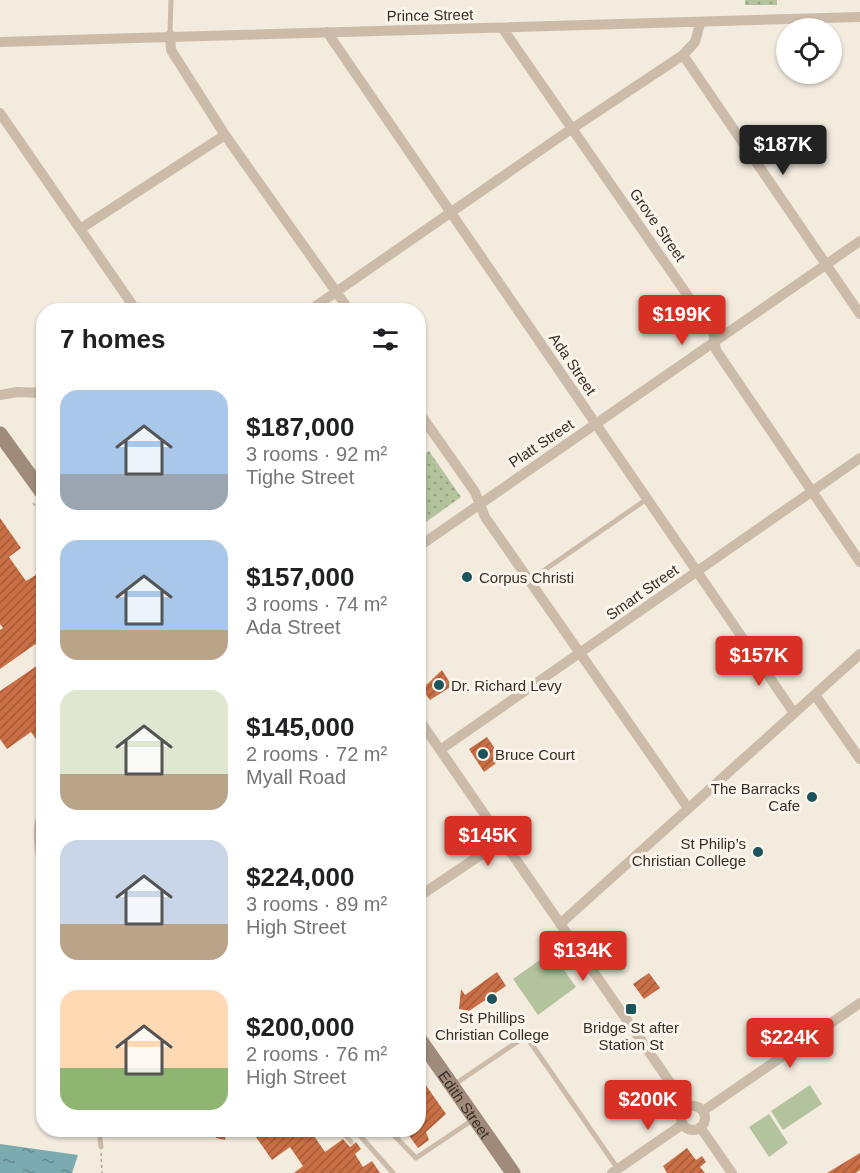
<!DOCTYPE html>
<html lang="en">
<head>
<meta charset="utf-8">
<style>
	body { margin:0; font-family:Arial,sans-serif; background:#f6f6f6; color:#202124; height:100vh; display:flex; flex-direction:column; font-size:22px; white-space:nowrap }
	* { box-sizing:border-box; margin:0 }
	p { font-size:20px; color:#757577 }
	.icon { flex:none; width:33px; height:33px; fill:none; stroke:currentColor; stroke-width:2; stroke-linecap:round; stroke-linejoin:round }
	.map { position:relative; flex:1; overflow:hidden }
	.sheet { position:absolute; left:36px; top:303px; width:390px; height:834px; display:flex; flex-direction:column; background:#fff; border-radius:24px; box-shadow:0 2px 4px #0004 }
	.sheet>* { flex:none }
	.tools { position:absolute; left:776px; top:18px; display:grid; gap:12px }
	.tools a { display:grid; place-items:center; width:66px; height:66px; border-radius:50%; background:#fff; box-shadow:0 2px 4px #0004; font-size:30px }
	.price { position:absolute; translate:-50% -51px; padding:0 14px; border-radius:6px; background:#d93025; color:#fff; font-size:20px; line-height:39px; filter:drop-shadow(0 2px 3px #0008) }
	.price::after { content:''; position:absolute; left:50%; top:36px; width:18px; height:14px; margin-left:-9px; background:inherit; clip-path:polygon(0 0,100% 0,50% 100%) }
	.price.on { background:#222; color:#fff }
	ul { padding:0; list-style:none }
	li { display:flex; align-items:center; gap:18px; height:150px; padding:0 24px }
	li span { display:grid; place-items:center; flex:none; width:168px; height:120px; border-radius:18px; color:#555 }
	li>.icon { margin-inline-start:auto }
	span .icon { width:72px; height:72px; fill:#fffc; stroke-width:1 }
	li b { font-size:26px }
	h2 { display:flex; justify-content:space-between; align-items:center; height:72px; padding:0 24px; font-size:26px }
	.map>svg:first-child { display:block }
</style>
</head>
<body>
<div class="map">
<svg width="860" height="1173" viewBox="0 0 860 1173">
	<defs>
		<pattern id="green-dots" width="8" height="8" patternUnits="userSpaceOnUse" patternTransform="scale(1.5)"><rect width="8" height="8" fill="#b3c39d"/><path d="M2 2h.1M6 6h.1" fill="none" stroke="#939f80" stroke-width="1.8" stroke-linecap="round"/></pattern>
		<pattern id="water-ripples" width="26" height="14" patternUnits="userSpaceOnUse" patternTransform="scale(1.5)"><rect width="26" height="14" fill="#7babb1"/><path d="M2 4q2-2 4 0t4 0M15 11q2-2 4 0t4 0" fill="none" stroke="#668c90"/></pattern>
		<pattern id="building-hatch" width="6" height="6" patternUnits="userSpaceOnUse" patternTransform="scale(1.5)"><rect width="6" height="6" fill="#ca6f45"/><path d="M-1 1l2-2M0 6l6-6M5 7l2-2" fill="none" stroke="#a55c3a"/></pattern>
	</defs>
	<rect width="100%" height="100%" fill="#f3ebde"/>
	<!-- green -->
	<path fill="url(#green-dots)" d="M745,0h32v5h-32z
		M429,451l32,46 -42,30v-69z"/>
	<!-- pitch -->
	<path fill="#b3c39d" d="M551,952l25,35 -38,28 -25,-36z
		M810,1085l12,19 -39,26 -12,-19z
		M769,1114l19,29 -19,14 -20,-30z"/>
	<!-- water -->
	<path fill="url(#water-ripples)" d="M0,1144l78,11 -6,18h-72z"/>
	<!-- building -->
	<path fill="url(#building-hatch)" d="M0,518l21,30 -12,9 17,24 13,-8 5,7v58l-44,31v-39l3,-2 -3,-4z
		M44,661v89l-13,-18 -24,17 -7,-10v-48z
		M442,670l10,16 -22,14 -8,-11z
		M487,737l15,22 -18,13 -15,-23z
		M497,972l9,14 -37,25 -10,-2 2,-20 4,6z
		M649,973l11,15 -16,11 -11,-15z
		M418,1074l28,40 -20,18 3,8 -11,8 -13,-18h13z
		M218,1130h9l-2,10 -9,-2z
		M255,1130h55l15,22 18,-13 7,8 6,-5 5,7 -6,5 8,13 9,-6 8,12h-86l9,-7 -13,-19 -18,13 -16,-23 3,-2z
		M687,1148l9,12 6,-4 4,6 -6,5 5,6h-38l-4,-7z
		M860,1153v17l-4,3h-29z"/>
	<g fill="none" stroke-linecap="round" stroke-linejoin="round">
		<!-- path -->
		<path stroke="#b8a693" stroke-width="1.5" stroke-dasharray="3 3" stroke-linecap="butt" d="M33,503l11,15
			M101,1153l1,20"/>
		<!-- service -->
		<path stroke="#ccbba9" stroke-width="5" d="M170,34l1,-34
			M530,580l117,-81
			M452,1086l74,-50 92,133
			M99,1130l2,17
			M342,1130l9,12
			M355,1130l38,43
			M389,1130l27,28 58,-39"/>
		<!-- minor -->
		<path stroke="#ccbba9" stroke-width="10" d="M503,29l210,303 3,18 144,212
			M327,32l467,681
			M170,35l1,15 54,85 124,175
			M0,42l860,-25
			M683,55l177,259
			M0,113l136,197
			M80,229l145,-94
			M310,310l251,-174 122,-81 12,-13 5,-18
			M0,395l17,-3 27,1
			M418,411l57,81 10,25 203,291
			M418,547l442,-306
			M815,695l45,64
			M418,718l269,389
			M440,750l420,-292
			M44,812c-10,12 -3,47 0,62
			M418,897l85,-57
			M560,924l300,-270
			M681 1118a12 12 0 1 1 24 0a12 12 0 1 1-24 0Z
			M703,1111l157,-108
			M700,1127l32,46
			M612,1173l71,-49"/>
		<!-- secondary -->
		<g stroke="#a08a7a" stroke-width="15">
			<path d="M0,434l44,61"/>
			<path id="s1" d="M418,1037l95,136"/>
		</g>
	</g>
	<!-- markers -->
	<g fill="#1d535c" stroke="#fbf4ea" stroke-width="2">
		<circle cx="467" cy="577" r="6"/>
		<circle cx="439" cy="685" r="6"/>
		<circle cx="483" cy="754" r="6"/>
		<circle cx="812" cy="797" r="6"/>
		<circle cx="758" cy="852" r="6"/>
		<circle cx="492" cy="999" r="6"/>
		<rect x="625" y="1003" width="12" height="12" rx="3"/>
	</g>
	<g text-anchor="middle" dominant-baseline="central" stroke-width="6" stroke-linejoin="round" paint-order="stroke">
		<!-- street labels -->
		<g font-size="15" fill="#392f29" stroke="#fbf4ea">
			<text transform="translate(430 15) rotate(-1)">Prince Street</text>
			<text transform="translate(658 225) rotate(55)">Grove Street</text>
			<text transform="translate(573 364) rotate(56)">Ada Street</text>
			<text transform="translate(541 443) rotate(-34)">Platt Street</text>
			<text transform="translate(642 592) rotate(-35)">Smart Street</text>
			<text stroke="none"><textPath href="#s1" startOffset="82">Edith Street</textPath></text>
		</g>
		<!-- poi labels -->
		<g font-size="15" fill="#392f29" stroke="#fbf4ea" text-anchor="start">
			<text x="479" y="577">Corpus Christi</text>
			<text x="451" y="685">Dr. Richard Levy</text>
			<text x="495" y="754">Bruce Court</text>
			<text x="800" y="788" text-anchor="end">The Barracks<tspan x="800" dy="17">Cafe</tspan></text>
			<text x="746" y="843" text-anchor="end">St Philip’s<tspan x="746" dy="17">Christian College</tspan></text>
			<text x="492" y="1017" text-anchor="middle">St Phillips<tspan x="492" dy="17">Christian College</tspan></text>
			<text x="631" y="1027" text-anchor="middle">Bridge St after<tspan x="631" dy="17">Station St</tspan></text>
		</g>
	</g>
</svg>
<div class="tools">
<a><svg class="icon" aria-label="locate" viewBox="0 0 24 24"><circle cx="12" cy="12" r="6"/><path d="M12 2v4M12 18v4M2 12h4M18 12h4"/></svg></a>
</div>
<b class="price on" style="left:783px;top:176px">$187K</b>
<b class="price" style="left:682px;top:346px">$199K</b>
<b class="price" style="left:759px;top:687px">$157K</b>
<b class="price" style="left:488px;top:867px">$145K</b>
<b class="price" style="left:583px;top:982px">$134K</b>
<b class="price" style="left:790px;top:1069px">$224K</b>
<b class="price" style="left:648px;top:1131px">$200K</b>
<section class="sheet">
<h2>7 homes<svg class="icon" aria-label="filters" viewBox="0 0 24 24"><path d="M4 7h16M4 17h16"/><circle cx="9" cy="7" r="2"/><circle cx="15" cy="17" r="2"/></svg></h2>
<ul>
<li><span style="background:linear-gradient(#a9c7e8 70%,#9aa5b1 0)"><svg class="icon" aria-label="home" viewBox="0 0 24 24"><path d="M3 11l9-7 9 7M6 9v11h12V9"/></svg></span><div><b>$187,000</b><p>3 rooms · 92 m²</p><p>Tighe Street</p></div></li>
<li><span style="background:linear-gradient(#a9c7e8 75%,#b9a48a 0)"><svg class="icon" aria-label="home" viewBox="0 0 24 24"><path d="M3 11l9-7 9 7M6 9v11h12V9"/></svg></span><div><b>$157,000</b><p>3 rooms · 74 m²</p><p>Ada Street</p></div></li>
<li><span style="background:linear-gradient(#dfe7d0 70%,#b9a48a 0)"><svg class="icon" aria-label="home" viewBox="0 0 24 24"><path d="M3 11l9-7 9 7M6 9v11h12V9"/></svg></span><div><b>$145,000</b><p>2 rooms · 72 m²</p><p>Myall Road</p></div></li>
<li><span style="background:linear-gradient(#c9d6e8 70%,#b9a48a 0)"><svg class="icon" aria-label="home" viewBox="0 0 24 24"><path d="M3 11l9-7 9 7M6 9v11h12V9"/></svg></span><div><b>$224,000</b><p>3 rooms · 89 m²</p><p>High Street</p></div></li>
<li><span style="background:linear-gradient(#ffd9b3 65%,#8fb573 0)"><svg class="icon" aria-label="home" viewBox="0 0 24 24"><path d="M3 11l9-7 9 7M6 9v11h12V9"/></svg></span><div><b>$200,000</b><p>2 rooms · 76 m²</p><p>High Street</p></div></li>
</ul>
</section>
</div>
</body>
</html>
